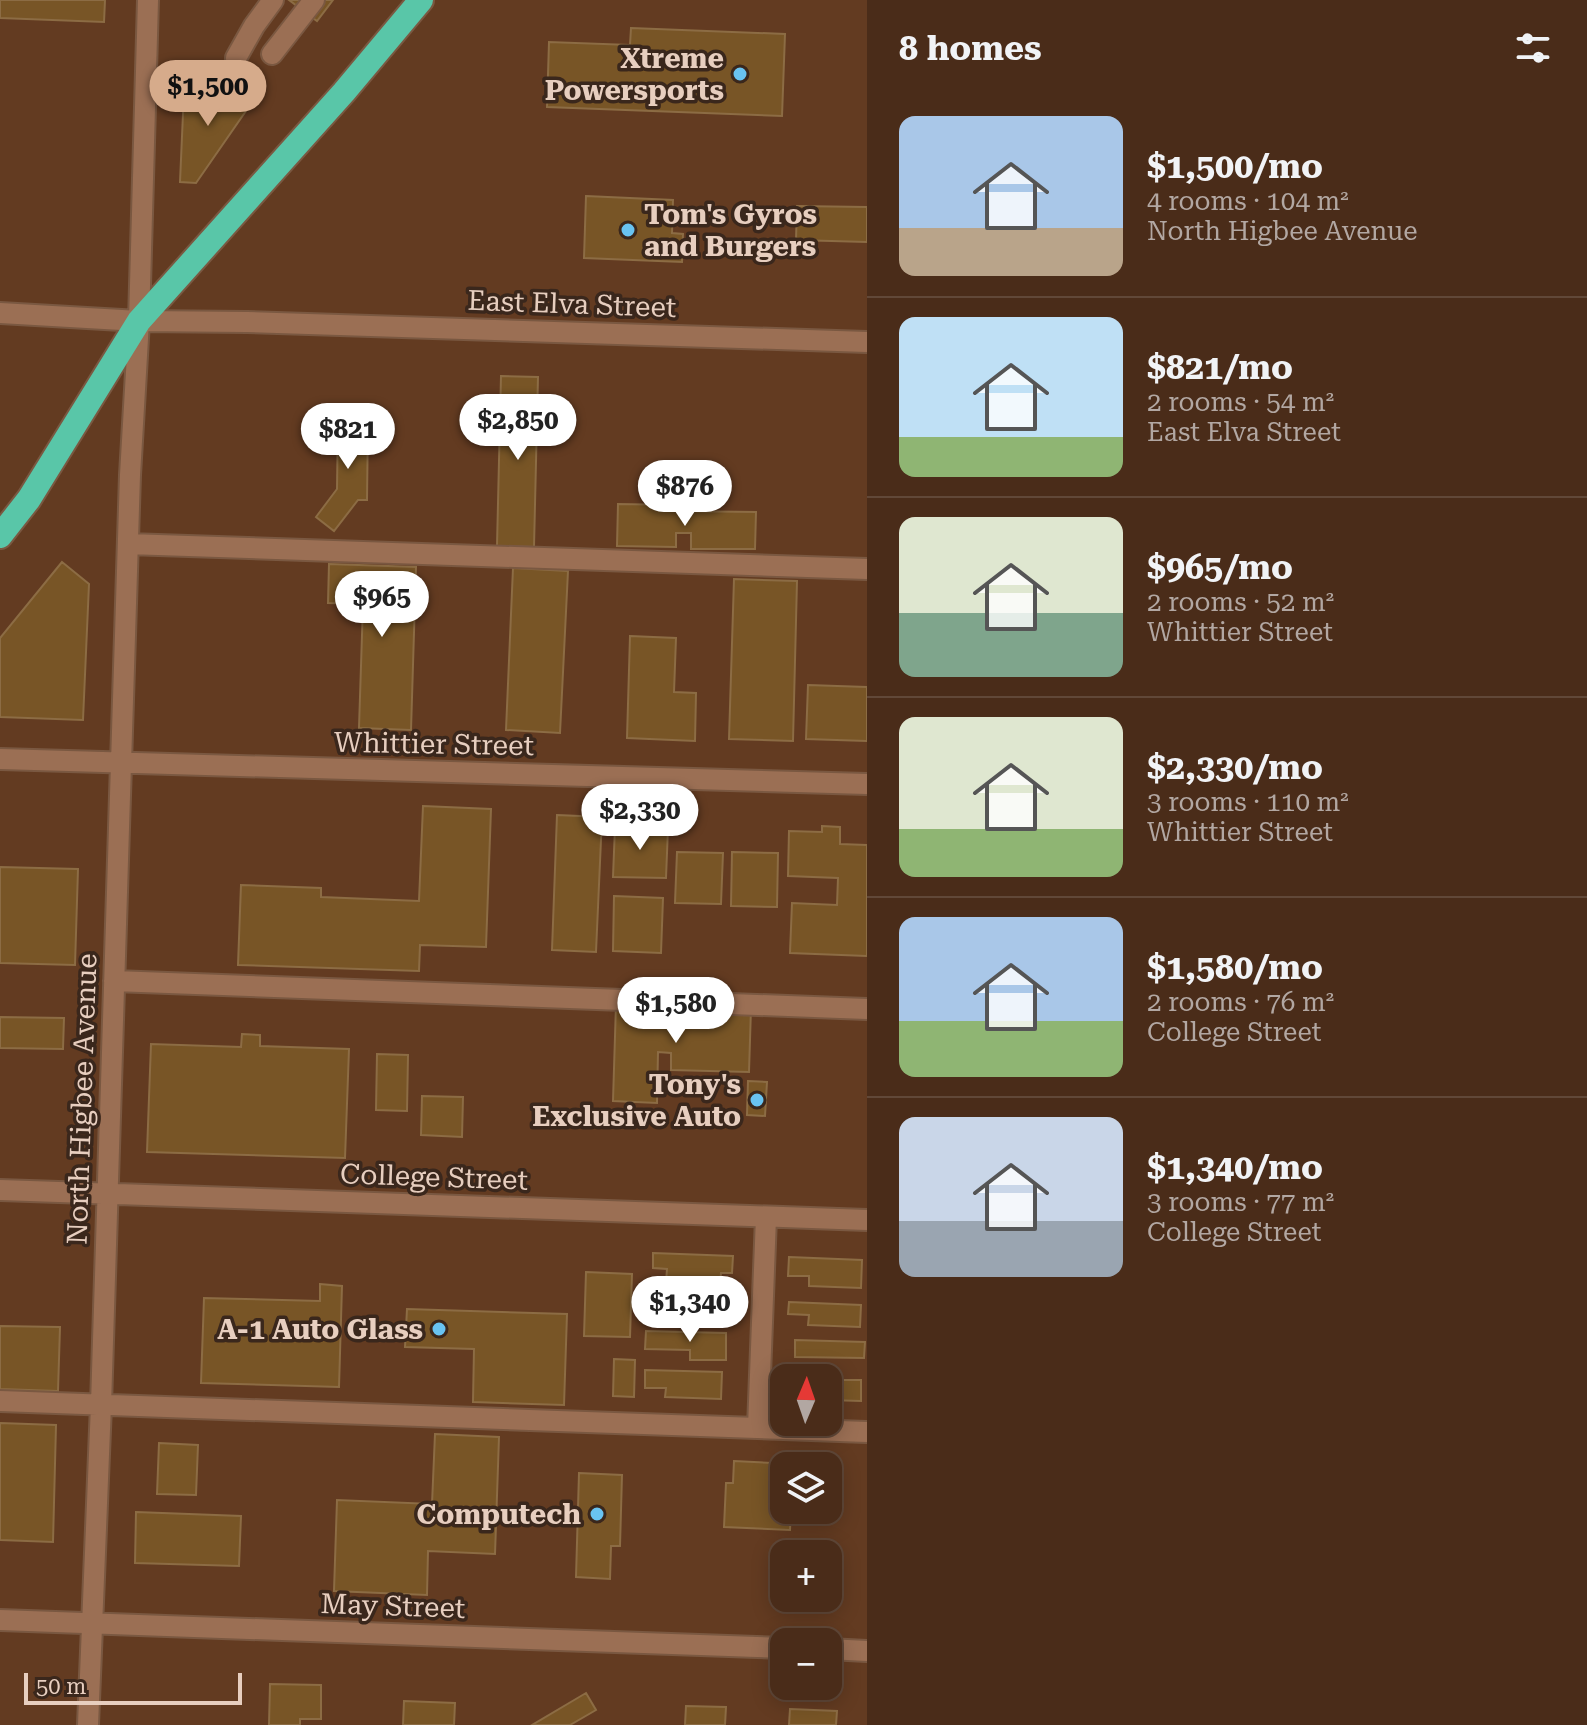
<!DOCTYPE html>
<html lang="en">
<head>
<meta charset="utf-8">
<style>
	body { margin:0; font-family:"Roboto Serif",serif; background:#543826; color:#f1f3f6; height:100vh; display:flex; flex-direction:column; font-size:30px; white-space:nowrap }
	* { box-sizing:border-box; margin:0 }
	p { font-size:26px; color:#b2a7a2 }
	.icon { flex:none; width:44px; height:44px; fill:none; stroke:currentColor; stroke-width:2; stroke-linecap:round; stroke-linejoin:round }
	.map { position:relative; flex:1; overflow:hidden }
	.drawer { display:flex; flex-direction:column; background:#4a2c19; width:720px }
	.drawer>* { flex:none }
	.needle { width:52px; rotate:2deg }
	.buttons { position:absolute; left:770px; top:1364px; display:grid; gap:16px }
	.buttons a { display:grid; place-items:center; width:72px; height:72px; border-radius:16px; background:#4a2c19; box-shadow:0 4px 20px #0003,0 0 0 2px #614838; font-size:40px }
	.scale { position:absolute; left:24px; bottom:20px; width:218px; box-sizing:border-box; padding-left:8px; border:4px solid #e7cebf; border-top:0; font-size:22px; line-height:28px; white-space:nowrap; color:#e7cebf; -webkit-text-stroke:6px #3a271c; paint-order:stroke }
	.price { position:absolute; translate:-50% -68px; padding:0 18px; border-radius:28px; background:#fff; color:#222; font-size:26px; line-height:52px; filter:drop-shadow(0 2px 4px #0008) }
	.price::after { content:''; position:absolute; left:50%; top:48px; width:24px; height:18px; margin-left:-12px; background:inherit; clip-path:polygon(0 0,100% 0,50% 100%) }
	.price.active { background:#d6ab8b; color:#111 }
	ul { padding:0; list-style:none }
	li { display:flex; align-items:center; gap:24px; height:200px; padding:0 32px }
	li+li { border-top:2px solid #614838 }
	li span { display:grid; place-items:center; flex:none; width:224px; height:160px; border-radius:16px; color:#555 }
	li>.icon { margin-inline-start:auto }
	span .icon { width:96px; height:96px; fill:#fffc; stroke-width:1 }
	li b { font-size:34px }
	h2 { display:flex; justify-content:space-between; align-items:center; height:96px; padding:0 32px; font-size:34px }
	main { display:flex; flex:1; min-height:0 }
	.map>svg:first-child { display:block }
</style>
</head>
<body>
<main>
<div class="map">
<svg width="867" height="1725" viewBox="0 0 867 1725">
	<rect width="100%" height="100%" fill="#633b21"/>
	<!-- building -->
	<path fill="#785526" stroke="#8c6c44" stroke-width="2" d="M0,0h105l-1,22 -104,-4z
		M289,0h44l-16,21z
		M631,28l154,6 -3,82 -235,-9 2,-65 81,3z
		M184,91l73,4 -61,88 -16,-1z
		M586,196l87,4 -1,33 11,1 -1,28 -98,-4z
		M797,206l70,1v35l-71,-2z
		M501,376l37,1 -4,170 -37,-1z
		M338,418l30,1 -1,81h-9l-24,31 -18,-14 21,-28z
		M618,504l57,1v6l81,1 -1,37h-64v-16h-15v14l-59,-1z
		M62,562l27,22 -6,136 -83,-3v-79z
		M329,564l87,3 -5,163 -52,-2 4,-124 -35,-1z
		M513,568l55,3 -8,162 -54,-3z
		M734,579l63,2 -4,160 -64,-2z
		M630,636l46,2 -2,54 22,1 -1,48 -68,-3z
		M808,685l59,2v54l-61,-2z
		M423,806l68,3 -5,138 -66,-2 -1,26 -181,-6 3,-80 80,3v9l98,4z
		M557,815l45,2 -6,135 -44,-2z
		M822,826l18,1v17l27,1v111l-77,-3 2,-50 45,2 1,-27 -50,-2 1,-45 33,1z
		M615,827l53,1 -2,50 -53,-1z
		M677,852l46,1 -2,51 -46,-1z
		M732,852l46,1 -1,54 -46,-1z
		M0,867l78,2 -3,96 -75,-2z
		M614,896l49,2 -2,55 -48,-2z
		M616,1004l135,4 -2,64 -78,-2v-17l-13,-1 -1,51 -44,-2z
		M0,1017l64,1 -1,31 -63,-1z
		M242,1034l18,1v11l89,3 -4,109 -198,-6 4,-108 90,3z
		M377,1054l31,1 -1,56 -31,-1z
		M748,1081l19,1 -2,34 -18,-1z
		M422,1096l41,1 -1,40 -41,-2z
		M653,1253l80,3 -1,17h-11l-1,11 -54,-2 1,-13 -14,-1z
		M789,1257l73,3 -1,28 -52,-2v-10h-21z
		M586,1272l46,2 -2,63 -46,-1z
		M320,1284l22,2 -3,101 -138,-4 3,-85 116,3z
		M647,1294l77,3v22l-78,-3z
		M789,1302l72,3 -1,22 -52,-2 1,-10 -21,-1z
		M407,1309l160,5 -3,91 -91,-3 1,-53 -69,-2z
		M0,1326l60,1 -2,64 -58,-2z
		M646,1331l80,2v27h-36v-10l-45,-1z
		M795,1340l70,2 -1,16 -69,-1z
		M614,1359l21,1 -1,37 -21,-1z
		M645,1370l77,2 -1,27 -56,-2 1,-9h-21z
		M778,1380h6v20h-6z
		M828,1380h33v21l-33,-1z
		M0,1423l56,2 -3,117 -53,-2z
		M435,1434l64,3 -4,117 -67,-3 -1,44 -93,-4 3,-91 95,4z
		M159,1443l39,2 -2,50 -39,-1z
		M734,1461l59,3v2h-9v44h7l-1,20 -66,-3 2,-44h7z
		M579,1473l43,2 -2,71h-9l-1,33 -34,-2z
		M136,1512l105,4 -2,50 -104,-3z
		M270,1684l51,1v34h-21v6h-31z
		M586,1693l10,17 -26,15h-38z
		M404,1701l51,2 -1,22h-51z
		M686,1706l40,1 -1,18h-40z
		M790,1709l47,2 -1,14h-47z"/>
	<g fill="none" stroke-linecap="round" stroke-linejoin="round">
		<defs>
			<path id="minor" d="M272,54l42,-54
				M236,58l18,-32 19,-26
				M0,313l139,8 108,1 620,20
				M128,544l739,25
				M0,759l867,25
				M114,981l753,28
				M0,1190l867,30
				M0,1401l867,31
				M758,1428l8,-211
				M0,1620l784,28
				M828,1649l39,2
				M88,1725l13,-320 29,-930 9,-154 9,-321"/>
			<path id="highway" d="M0,536l29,-37 110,-178 205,-229 77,-92"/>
		</defs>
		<!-- minor casing -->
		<use href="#minor" stroke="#7a5841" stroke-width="24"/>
		<!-- highway casing -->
		<use href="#highway" stroke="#7a5841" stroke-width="28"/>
		<!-- minor -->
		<use href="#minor" stroke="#9b6f54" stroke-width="20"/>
		<!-- highway -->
		<use href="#highway" stroke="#59c6a8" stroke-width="24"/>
	</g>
	<!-- markers -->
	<g fill="#69c3f1" stroke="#3a271c" stroke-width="3">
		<circle cx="740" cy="74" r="8"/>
		<circle cx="628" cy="230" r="8"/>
		<circle cx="757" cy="1100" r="8"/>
		<circle cx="439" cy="1329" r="8"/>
		<circle cx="597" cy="1514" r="8"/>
	</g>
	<g text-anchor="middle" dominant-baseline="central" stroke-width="7" stroke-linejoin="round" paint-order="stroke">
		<!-- poi labels -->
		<g font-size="28" font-weight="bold" fill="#e7cebf" stroke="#3a271c" text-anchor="end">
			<text x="724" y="58">Xtreme<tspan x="724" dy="32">Powersports</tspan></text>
			<text x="644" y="214" text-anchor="start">Tom's Gyros<tspan x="644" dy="32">and Burgers</tspan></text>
			<text x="741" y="1084">Tony's<tspan x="741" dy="32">Exclusive Auto</tspan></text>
			<text x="423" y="1329">A-1 Auto Glass</text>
			<text x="581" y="1514">Computech</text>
		</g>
		<!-- street labels -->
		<g font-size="28" fill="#e7cebf" stroke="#3a271c">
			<text transform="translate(572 304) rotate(2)">East Elva Street</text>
			<text transform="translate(434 744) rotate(1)">Whittier Street</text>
			<text transform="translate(82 1099) rotate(-88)">North Higbee Avenue</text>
			<text transform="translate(434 1177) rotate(2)">College Street</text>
			<text transform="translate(393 1606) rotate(2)">May Street</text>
		</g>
	</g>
</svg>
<div class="buttons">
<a><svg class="needle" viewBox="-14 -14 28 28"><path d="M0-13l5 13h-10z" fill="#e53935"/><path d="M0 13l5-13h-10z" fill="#b2a7a2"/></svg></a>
<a><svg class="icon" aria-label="layers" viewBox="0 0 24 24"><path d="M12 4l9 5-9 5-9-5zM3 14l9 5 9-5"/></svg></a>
<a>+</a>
<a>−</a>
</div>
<div class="scale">50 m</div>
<b class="price active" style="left:208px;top:128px">$1,500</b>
<b class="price" style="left:518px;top:462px">$2,850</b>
<b class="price" style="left:348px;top:471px">$821</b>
<b class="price" style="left:685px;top:528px">$876</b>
<b class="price" style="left:382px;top:639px">$965</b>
<b class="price" style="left:640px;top:852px">$2,330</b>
<b class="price" style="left:676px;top:1045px">$1,580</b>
<b class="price" style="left:690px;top:1344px">$1,340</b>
</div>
<section class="drawer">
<h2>8 homes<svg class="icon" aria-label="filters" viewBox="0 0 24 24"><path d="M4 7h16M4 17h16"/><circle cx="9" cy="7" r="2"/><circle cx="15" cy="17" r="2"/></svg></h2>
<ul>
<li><span style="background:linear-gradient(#a9c7e8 70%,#b9a48a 0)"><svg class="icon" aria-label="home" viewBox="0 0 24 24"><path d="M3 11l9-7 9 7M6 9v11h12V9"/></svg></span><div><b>$1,500/mo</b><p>4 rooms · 104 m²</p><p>North Higbee Avenue</p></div></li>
<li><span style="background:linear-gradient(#bfe0f5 75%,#8fb573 0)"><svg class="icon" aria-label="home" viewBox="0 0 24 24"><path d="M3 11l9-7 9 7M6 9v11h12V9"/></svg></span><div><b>$821/mo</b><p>2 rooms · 54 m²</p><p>East Elva Street</p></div></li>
<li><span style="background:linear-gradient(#dfe7d0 60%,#7fa58c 0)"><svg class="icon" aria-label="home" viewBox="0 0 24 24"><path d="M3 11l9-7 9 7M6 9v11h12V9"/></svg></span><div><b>$965/mo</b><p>2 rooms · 52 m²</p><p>Whittier Street</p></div></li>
<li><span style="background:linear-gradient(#dfe7d0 70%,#8fb573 0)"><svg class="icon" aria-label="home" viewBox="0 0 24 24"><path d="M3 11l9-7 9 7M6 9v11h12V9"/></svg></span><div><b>$2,330/mo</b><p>3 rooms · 110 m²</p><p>Whittier Street</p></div></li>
<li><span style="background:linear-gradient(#a9c7e8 65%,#8fb573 0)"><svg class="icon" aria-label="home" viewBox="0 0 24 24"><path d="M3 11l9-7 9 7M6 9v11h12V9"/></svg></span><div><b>$1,580/mo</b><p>2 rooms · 76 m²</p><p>College Street</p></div></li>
<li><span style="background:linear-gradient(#c9d6e8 65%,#9aa5b1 0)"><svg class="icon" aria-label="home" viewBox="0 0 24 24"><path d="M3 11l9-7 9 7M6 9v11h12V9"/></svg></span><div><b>$1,340/mo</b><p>3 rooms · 77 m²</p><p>College Street</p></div></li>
</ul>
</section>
</main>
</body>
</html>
